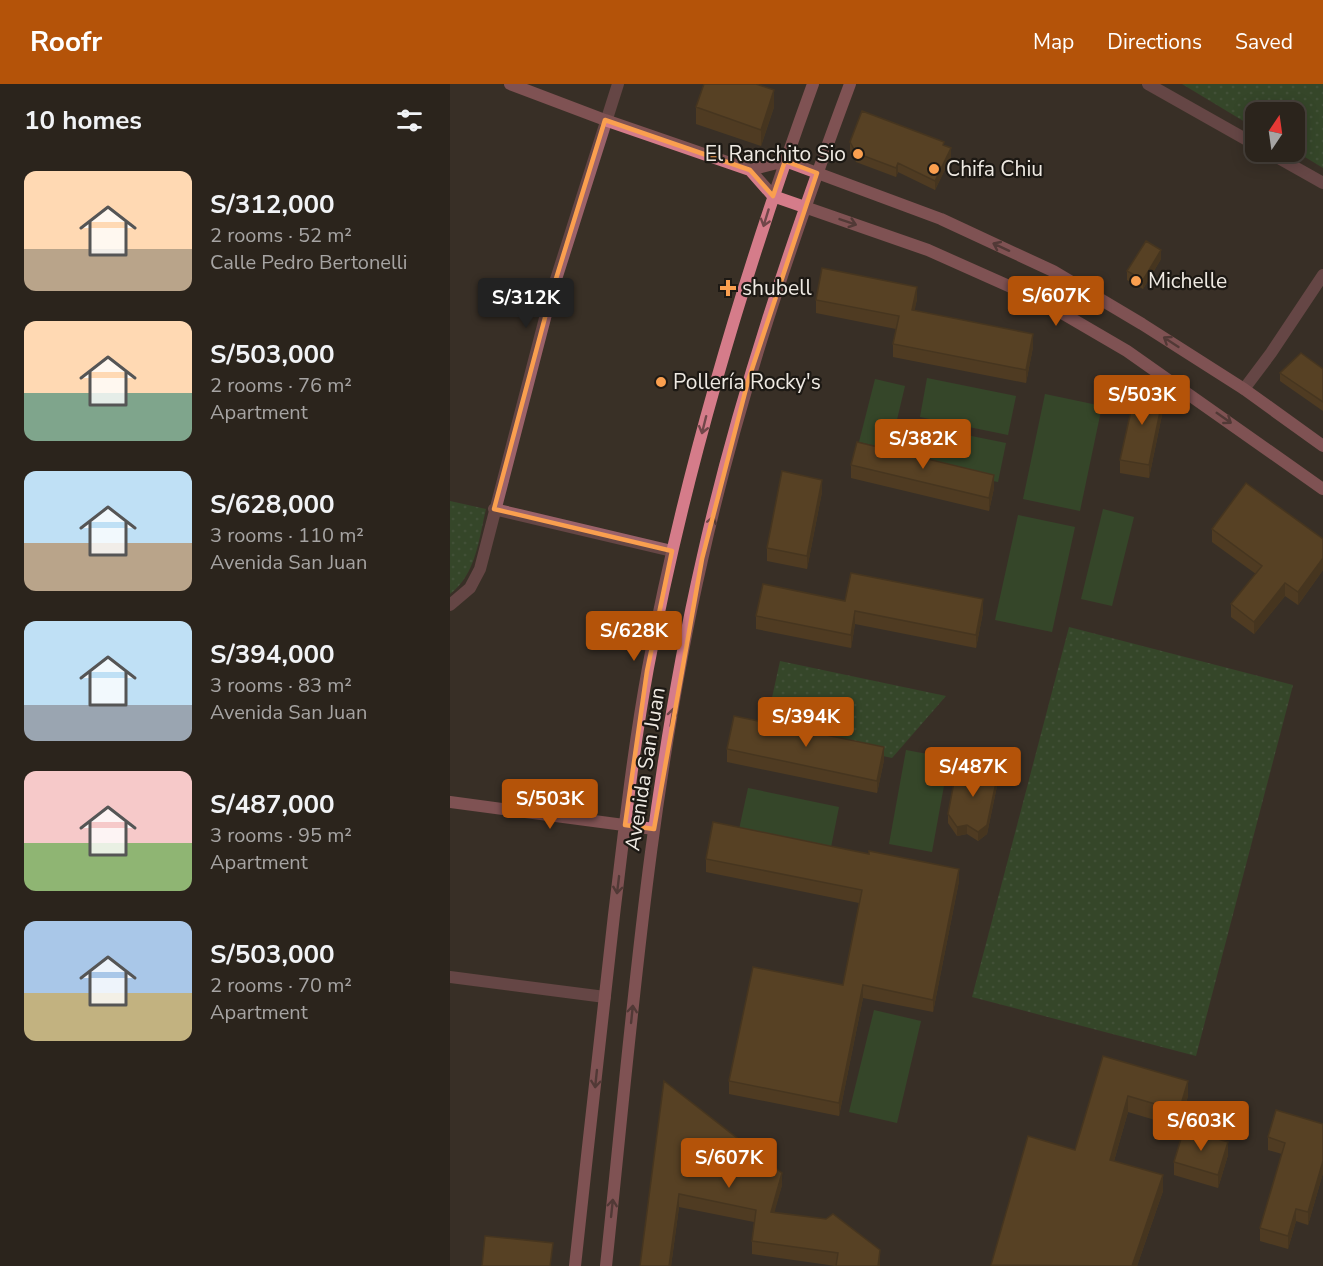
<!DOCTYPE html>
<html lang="en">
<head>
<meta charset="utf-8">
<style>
	body { margin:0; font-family:"Nunito Sans",sans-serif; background:#373029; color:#f1f3f6; height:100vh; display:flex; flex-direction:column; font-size:22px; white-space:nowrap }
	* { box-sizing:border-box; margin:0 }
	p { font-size:20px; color:#a6a4a3 }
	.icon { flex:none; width:33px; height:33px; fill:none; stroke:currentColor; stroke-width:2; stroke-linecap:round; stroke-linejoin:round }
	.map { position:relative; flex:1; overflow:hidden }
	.panel { display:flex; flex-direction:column; background:#2b241c; width:450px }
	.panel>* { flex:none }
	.needle { width:39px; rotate:13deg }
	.buttons { position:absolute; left:795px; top:18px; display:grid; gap:12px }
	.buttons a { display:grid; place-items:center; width:60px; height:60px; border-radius:12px; background:#2b241c; box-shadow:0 3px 15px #0003,0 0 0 2px #47413b; font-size:30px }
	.price { position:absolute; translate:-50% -51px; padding:0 14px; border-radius:6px; background:#b45309; color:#fff; font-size:20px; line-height:39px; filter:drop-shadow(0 2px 3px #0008) }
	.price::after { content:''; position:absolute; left:50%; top:36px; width:18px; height:14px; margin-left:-9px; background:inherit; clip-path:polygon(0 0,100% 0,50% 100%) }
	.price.active { background:#222; color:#fff }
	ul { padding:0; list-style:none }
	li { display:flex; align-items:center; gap:18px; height:150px; padding:0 24px }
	li span { display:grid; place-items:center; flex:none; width:168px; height:120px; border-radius:12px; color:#555 }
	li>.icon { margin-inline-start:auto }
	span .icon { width:72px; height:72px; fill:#fffc; stroke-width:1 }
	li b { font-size:26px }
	h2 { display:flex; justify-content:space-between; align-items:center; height:72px; padding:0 24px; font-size:26px }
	header { display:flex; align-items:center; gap:36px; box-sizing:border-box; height:84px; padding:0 30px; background:#b45309; color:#fff }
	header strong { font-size:28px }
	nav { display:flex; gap:33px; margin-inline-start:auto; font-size:21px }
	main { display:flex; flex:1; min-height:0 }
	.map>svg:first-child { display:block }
</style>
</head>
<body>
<header>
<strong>Roofr</strong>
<nav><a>Map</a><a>Directions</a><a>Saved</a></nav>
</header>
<main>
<section class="panel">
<h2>10 homes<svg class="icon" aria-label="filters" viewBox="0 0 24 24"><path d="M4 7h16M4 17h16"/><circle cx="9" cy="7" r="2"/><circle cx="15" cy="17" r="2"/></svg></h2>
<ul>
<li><span style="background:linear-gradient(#ffd9b3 65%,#b9a48a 0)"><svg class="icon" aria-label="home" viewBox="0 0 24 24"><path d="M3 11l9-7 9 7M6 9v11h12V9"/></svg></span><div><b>S/312,000</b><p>2 rooms · 52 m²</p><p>Calle Pedro Bertonelli</p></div></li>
<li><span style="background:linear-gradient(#ffd9b3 60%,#7fa58c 0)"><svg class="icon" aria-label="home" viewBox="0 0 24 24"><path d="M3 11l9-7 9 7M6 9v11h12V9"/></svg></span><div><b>S/503,000</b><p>2 rooms · 76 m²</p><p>Apartment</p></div></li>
<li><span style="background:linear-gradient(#bfe0f5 60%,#b9a48a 0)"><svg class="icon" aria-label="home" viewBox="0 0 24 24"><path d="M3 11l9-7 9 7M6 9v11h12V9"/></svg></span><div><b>S/628,000</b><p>3 rooms · 110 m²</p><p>Avenida San Juan</p></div></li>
<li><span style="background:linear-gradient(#bfe0f5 70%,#9aa5b1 0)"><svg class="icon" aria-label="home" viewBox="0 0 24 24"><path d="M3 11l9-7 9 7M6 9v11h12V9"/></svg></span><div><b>S/394,000</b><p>3 rooms · 83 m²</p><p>Avenida San Juan</p></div></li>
<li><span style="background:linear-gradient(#f6c9c9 60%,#8fb573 0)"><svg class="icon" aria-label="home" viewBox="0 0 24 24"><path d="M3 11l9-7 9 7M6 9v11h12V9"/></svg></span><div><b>S/487,000</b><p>3 rooms · 95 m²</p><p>Apartment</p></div></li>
<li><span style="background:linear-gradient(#a9c7e8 60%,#c2b280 0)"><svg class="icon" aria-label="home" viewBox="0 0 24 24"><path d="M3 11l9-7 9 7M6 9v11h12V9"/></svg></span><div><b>S/503,000</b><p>2 rooms · 70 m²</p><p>Apartment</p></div></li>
</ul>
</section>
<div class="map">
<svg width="873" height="1182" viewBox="0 0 873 1182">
	<defs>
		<pattern id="park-dots" width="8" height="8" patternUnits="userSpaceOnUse" patternTransform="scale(1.5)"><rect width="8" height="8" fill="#31622e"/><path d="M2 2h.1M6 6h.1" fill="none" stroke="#4f794c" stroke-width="1.8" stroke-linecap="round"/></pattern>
	</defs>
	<rect width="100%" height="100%" fill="#393026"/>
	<!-- grass -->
	<path fill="#31622e" d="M477,294l89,18 -8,39 -88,-18z
		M425,295l30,7 -15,63 -31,-7z
		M595,310l57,12 -22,105 -57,-12z
		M467,341l89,18 -8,39 -89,-18z
		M653,425l31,8 -22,89 -31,-7z
		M568,431l57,12 -23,105 -57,-12z
		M456,666l43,8 -17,94 -43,-8z
		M298,704l91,19 -9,45 -92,-18z
		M424,926l47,11 -24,102 -48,-11z"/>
	<!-- park -->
	<path fill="url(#park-dots)" d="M732,0h141v84l-28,-17 -1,-39h-38l-1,16z
		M0,417l36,8c-7,29 -10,66 -36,85z
		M619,543l224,58 -97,371 -224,-59z
		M330,577l166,35 -54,62 -127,-28z"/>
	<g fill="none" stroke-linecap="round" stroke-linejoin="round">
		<!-- street -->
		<path stroke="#9b626a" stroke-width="12" d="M698,0l108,61
			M818,68l55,31
			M794,305l27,-36 52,-78
			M44,425l178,42
			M0,521l20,-17 10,-19 71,-274 67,-211
			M0,893l155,20"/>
		<!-- secondary -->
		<path stroke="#d57c8a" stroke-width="12" d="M60,0l95,36 145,50 23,26 155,54 110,49 89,52 196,138
			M300,86l35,-9 156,58 112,52 89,53 102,65 79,57
			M0,718l204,27
			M125,1182c13,-117 25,-234 39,-351 10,-82 19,-165 34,-247 37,-199 96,-394 165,-584
			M156,1182c25,-236 43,-474 96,-706 36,-162 90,-320 148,-476"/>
	</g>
	<!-- wall -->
	<path fill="#6b4b1d" d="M246,23h78l-13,39 -65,-22z
		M400,58l94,3 7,12 -16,33 -37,-18 -2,5 -40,-15 -6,-11z
		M711,175l-18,30 -16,-9v-9z
		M467,215l-3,12 119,36 -7,36 -133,-26v-13l3,-15 -80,-16v-13z
		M873,285v42l-43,-30v-8z
		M713,326l-14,68 -29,-5v-13z
		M401,381l143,23 -5,23 -138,-33z
		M372,408l-15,77 -40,-8v-13z
		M762,445l111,10v31l-25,35 -13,-9 -31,38 -23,-17v-13l25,-30 -44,-32z
		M395,517l138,11 -7,36 -121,-24 -4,24 -95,-19v-13z
		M277,665l157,11 -7,33 -150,-31z
		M548,697l-11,53 -9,7 -11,-7 -10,2 -9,-13v-9z
		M256,775l253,22 -26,131 -70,-14 -24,118 -110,-22v-13l114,-96 16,-82 -153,-31z
		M653,972l85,40 -9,31 -51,-15 -14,49 49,30 -26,75h-146l37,-130 47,14z
		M214,997l118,104 -8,27 106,51v3h-44l-84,-12v-13l2,-19 -75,-15 -8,59h-31z
		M873,1040v49l-15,52 -12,-4 -8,28 -28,-8v-13l22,-74 -14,-4v-13z
		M778,1071l-10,33 -44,-13v-13z"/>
	<!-- shaded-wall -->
	<path fill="#573d18" d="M324,6v17l-13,39v-16z
		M501,64v9l-16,33v-9z
		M448,79v9l-2,5v-9z
		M711,166v9l-18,30v-9z
		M467,203v12l-5,24v-13z
		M583,250v13l-7,36v-13z
		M713,313v13l-14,68v-13z
		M544,391v13l-5,23v-13z
		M372,396v12l-15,77v-13z
		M873,474v12l-25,35v-13z
		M835,499v13l-31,38v-12z
		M533,515v13l-7,36v-13z
		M405,527v13l-4,24v-13z
		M434,663v13l-7,33v-12z
		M548,689v8l-11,53 -9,7v-9z
		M517,741v9l-10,2v-9z
		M509,785v12l-26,131v-12z
		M413,901v13l-24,118v-13z
		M738,997v15l-9,31v-16z
		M678,1012v16l-18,63v-15z
		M778,1058v13l-10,33v-13z
		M873,1077v12l-15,52v-13z
		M332,1089v12l-11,40v-13z
		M713,1091v16l-26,75h-5z
		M229,1110v13l-8,59h-2z
		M846,1125v12l-8,28v-13z
		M430,1166v16h-2z"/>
	<!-- building -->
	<path fill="#7c5722" stroke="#573d18" stroke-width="1.5" d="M254,0h52l18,6 -13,40 -65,-23z
		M412,27l82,31 -1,3 8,3 -16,33 -37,-18 -2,5 -40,-15 -6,-11z
		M696,157l15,9 -18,30 -16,-9z
		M372,184l95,19 -5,23 121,24 -7,36 -133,-26 6,-28 -83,-16z
		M851,269l22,16v33l-43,-29z
		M688,296l25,17 -14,68 -29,-5z
		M407,358l137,33 -5,23 -138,-33z
		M332,387l40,9 -15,76 -40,-8z
		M796,399l77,56v19l-25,34 -13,-9 -31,39 -23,-18 31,-38 -50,-37z
		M401,489l132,26 -7,36 -121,-24 -4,24 -95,-19 7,-32 82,17z
		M284,632l150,31 -7,34 -150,-32z
		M517,682l31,7 -11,52 -9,7 -11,-7 -10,2 -9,-13 7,-37z
		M263,738l156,32v-3l90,18 -26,131 -70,-15 -24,118 -110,-22 24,-114 90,18 19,-95 -156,-31z
		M653,972l85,25 -9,30 -51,-15 -18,64 53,15 -31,91 -141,-1 37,-129 47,14z
		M214,997l118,92 -11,39 55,7 7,-5 47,36 -2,16h-42l2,-13 -86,-12 4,-31 -77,-16 -10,72h-29z
		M826,1026l47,14v37l-15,51 -12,-3 -8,27 -28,-8 25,-85 -17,-6z
		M734,1045l44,13 -10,33 -44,-13z
		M35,1152l68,7 -3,23h-68z"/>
	<!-- one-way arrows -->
	<defs><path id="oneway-shaft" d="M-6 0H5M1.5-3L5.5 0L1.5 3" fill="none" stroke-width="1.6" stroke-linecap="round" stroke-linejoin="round" transform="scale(1.5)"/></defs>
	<g stroke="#704649">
		<use href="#oneway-shaft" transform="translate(316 134) rotate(107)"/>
		<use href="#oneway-shaft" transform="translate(398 138) rotate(19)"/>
		<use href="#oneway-shaft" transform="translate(551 163) rotate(-155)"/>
		<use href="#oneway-shaft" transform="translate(721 258) rotate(-147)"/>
		<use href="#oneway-shaft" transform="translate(774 334) rotate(35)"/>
		<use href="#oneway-shaft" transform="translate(254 341) rotate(104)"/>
		<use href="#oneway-shaft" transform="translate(261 441) rotate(-75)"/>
		<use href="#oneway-shaft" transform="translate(222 633) rotate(-81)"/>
		<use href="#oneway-shaft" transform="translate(168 801) rotate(97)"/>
		<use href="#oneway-shaft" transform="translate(182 930) rotate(-84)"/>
		<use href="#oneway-shaft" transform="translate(146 995) rotate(96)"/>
		<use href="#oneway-shaft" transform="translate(162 1124) rotate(-84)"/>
	</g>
	<!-- marked area -->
	<path d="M0 0H873V1182H0ZM155,36l145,50 23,26 12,-35 32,12 -69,208 -46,178 -48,270 -29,-4 22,-154 25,-120 -178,-42 57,-214z" fill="#393026" fill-opacity=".55" fill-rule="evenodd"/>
	<path fill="none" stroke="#fa9f4f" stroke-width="4.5" stroke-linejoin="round" d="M155,36l145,50 23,26 12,-35 32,12 -69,208 -46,178 -48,270 -29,-4 22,-154 25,-120 -178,-42 57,-214z"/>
	<!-- markers -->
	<g fill="#fa9f4f" stroke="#1d1914" stroke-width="2">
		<circle cx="408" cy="70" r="6"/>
		<circle cx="484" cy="85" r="6"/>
		<circle cx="686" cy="197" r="6"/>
		<path d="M275 195h6v6h6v6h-6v6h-6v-6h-6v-6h6z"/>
		<circle cx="211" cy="298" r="6"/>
	</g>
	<g text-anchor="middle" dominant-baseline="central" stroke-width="4.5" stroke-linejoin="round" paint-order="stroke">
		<!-- poi labels -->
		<g font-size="21" fill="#efeae3" stroke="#1d1914" text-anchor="start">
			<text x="396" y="70" text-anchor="end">El Ranchito Sio</text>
			<text x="496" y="85">Chifa Chiu</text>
			<text x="698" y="197">Michelle</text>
			<text x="292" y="204">shubell</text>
			<text x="223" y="298">Pollería Rocky's</text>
		</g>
		<!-- street labels -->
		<g font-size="21" fill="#efeae3" stroke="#1d1914">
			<text transform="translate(195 685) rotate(-81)">Avenida San Juan</text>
		</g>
	</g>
</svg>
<div class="buttons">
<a><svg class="needle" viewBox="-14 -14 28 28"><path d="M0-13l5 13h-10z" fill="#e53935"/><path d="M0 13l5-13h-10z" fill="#a6a4a3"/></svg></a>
</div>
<b class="price" style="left:606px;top:243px">S/607K</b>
<b class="price active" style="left:76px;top:245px">S/312K</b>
<b class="price" style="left:692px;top:342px">S/503K</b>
<b class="price" style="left:473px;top:386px">S/382K</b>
<b class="price" style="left:184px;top:578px">S/628K</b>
<b class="price" style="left:356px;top:664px">S/394K</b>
<b class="price" style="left:523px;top:714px">S/487K</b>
<b class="price" style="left:100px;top:746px">S/503K</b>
<b class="price" style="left:751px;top:1068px">S/603K</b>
<b class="price" style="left:279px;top:1105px">S/607K</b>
</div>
</main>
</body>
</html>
